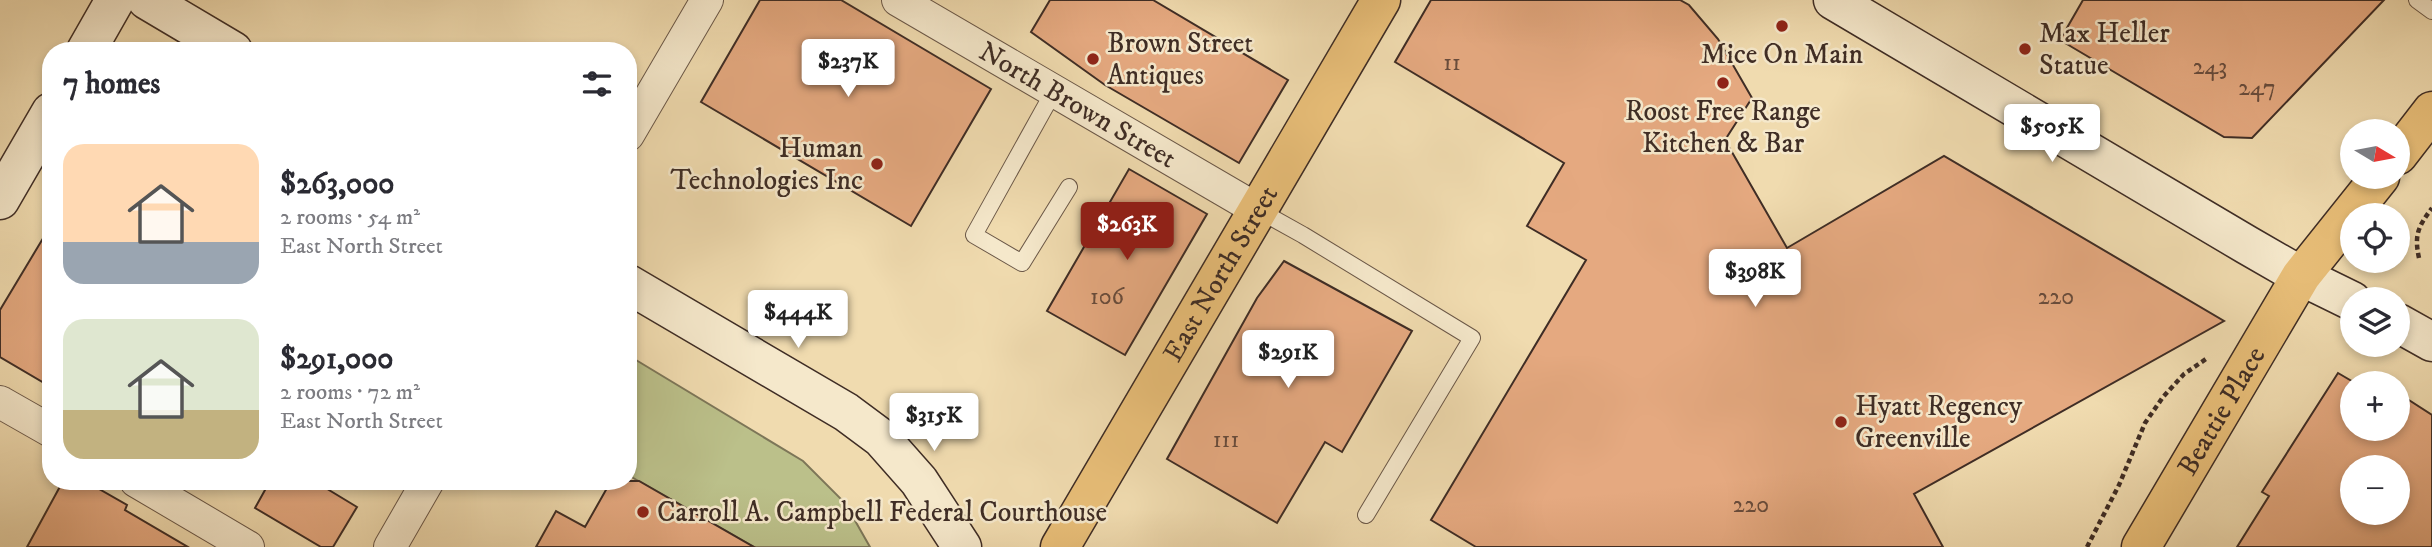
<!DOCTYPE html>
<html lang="en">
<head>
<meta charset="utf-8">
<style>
	body { margin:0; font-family:"IM FELL DW Pica",serif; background:#f2f2f3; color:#2b2b33; height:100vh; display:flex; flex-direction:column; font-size:26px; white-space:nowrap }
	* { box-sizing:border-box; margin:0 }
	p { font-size:23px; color:#7c7c81 }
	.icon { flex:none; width:38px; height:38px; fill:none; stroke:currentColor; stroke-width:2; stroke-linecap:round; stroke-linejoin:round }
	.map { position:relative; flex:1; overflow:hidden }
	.drawer { position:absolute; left:42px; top:42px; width:595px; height:448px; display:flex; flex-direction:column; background:#fff; border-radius:28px; box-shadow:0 4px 10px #0003 }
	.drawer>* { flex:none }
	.needle { width:46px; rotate:100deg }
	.fabs { position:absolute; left:2340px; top:119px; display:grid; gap:14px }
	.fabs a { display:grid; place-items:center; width:70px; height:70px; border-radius:50%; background:#fff; box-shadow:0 4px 10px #0003; font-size:35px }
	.price { position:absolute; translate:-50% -60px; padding:0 16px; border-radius:7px; background:#fff; color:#222; font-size:23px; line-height:46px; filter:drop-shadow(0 2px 4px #0008) }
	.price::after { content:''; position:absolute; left:50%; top:42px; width:21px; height:16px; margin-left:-10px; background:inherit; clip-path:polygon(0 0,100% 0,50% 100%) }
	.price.active { background:#8f2418; color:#fff }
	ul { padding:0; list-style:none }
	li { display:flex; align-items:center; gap:21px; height:175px; padding:0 21px }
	li span { display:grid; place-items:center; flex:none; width:196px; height:140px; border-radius:21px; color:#555 }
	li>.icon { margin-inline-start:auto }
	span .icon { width:84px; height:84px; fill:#fffc; stroke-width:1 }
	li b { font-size:30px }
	h2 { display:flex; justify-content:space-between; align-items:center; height:84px; padding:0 21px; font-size:30px }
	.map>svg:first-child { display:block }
</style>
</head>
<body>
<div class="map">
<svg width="2432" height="547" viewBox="0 0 2432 547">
	<rect width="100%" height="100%" fill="#f0dbaf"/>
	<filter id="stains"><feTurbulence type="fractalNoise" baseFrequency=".00286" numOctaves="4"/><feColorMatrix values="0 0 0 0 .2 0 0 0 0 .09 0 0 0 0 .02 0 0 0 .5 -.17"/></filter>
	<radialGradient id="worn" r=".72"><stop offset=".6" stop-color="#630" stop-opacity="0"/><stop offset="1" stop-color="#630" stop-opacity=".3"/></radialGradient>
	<!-- green -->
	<path fill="#bbc08a" stroke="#7d7658" stroke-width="2" d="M631,357l172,104 42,42 25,44h-116l-126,-72v-114z"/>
	<!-- building -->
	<path fill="#e5a980" stroke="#3f2d25" stroke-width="2" fill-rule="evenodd" d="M760,0h81l150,89 -80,137 -210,-124z
		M1050,0h103l135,80 -49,83 -134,-78 -74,-53z
		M1431,0h249l9,5 29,34 34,59 -27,42 62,108 157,-92 280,165 -310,173 29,53h-467l-45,-27 155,-260 -59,-34 37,-63 -169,-101z
		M2083,0h301l-132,138 -28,-1 -164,-97z
		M1129,169l78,45 -82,141 -78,-44z
		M51,225v162l-51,-30v-47z
		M1284,261l128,70 -70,121 -17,-10 -48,81 -110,-64 90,-161z
		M2338,373l17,10h-3v46h46v-36l34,22v132h-195l32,-51 -7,-4zM2352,467h46v46h-46z
		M63,481h22l42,24 -2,5 63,37h-161z
		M270,481h44l43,26 -24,40h-12l-66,-39z
		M611,481h28l115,66h-218l20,-36 29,16z"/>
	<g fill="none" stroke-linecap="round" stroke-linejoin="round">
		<defs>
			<path id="lane" d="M2417,0l15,11
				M1054,91l-80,144 48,28 47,-76
				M1258,210l45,25 169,103 -106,177"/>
			<g id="street">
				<path id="s1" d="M898,0l360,210"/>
				<path d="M628,135l79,-135"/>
				<path d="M0,402l51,29"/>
				<path d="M136,481l112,66"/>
				<path d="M390,547l38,-66"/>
			</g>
			<path id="secondary" d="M147,0l86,51
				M1833,0l414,245 54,31 51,25
				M86,51l29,-51
				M0,200l51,-88
				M628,284l218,128 35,26 38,43 43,66
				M2398,323l34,19"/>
			<g id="primary">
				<path d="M2398,155l34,-44"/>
				<path id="s2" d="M1060,547l321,-547"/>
				<path id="s3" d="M2141,547l160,-271 79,-99"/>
			</g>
		</defs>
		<!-- lane casing -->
		<use href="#lane" stroke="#6b5848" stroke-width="18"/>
		<!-- street casing -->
		<use href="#street" stroke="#6b5848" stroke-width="34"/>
		<!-- secondary casing -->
		<use href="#secondary" stroke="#3f2d25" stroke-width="41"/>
		<!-- primary casing -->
		<use href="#primary" stroke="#3f2d25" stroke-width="41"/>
		<!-- path -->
		<path stroke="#3f2d25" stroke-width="4.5" stroke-dasharray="5 3.5" stroke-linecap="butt" d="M2419,258c-5,-23 -1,-31 13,-50
			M2087,547l32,-62 26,-62 18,-26 21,-23 22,-15"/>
		<!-- lane -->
		<use href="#lane" stroke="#f5e8cb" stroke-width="16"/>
		<!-- street -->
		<use href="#street" stroke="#f5e8cb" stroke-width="32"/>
		<!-- secondary -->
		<use href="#secondary" stroke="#f5e8cb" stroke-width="38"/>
		<!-- primary -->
		<use href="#primary" stroke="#e8be78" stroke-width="38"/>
	</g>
	<!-- markers -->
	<g fill="#8f2418" stroke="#f5e8cb" stroke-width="2.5">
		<circle cx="1782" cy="26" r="7"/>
		<circle cx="2025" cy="49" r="7"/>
		<circle cx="1093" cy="59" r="7"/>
		<circle cx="1723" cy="83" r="7"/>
		<circle cx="877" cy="164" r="7"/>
		<circle cx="1841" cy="422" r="7"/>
		<circle cx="643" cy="512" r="7"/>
	</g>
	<g text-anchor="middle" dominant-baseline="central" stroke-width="5" stroke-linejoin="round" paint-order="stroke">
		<!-- number labels -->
		<g font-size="24" fill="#684c3c">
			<text x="1452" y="63">11</text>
			<text x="2210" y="67">243</text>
			<text x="2257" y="88">247</text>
			<text x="1107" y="297">106</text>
			<text x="2056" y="297">220</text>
			<text x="1226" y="440">111</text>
			<text x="1751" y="505">220</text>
		</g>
		<!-- poi labels -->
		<g font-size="28" fill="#3f2d25" stroke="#f5e8cb" text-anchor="start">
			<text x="2039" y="33">Max Heller<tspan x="2039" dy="32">Statue</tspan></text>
			<text x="1107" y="43">Brown Street<tspan x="1107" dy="32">Antiques</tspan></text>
			<text x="1782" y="54" text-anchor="middle">Mice On Main</text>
			<text x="1723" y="111" text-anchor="middle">Roost Free Range<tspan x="1723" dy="32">Kitchen &amp; Bar</tspan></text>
			<text x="863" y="148" text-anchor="end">Human<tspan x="863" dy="32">Technologies Inc</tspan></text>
			<text x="1855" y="406">Hyatt Regency<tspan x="1855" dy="32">Greenville</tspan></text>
			<text x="657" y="512">Carroll A. Campbell Federal Courthouse</text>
		</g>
		<!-- street labels -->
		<g font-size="28" fill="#3f2d25" stroke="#f5e8cb">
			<text stroke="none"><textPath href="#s1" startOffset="208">North Brown Street</textPath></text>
			<text stroke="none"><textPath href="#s2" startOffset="317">East North Street</textPath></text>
			<text stroke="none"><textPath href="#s3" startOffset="158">Beattie Place</textPath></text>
		</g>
	</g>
	<rect width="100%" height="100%" filter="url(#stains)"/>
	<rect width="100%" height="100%" fill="url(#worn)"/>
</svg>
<div class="fabs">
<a><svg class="needle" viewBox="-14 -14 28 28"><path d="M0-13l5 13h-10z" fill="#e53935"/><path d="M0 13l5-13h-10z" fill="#7c7c81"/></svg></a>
<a><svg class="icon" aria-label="locate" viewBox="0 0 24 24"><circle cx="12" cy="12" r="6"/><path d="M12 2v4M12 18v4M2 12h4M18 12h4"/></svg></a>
<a><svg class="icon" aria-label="layers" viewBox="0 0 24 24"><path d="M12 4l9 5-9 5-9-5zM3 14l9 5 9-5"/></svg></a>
<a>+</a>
<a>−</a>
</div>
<b class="price" style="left:848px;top:99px">$237K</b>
<b class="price" style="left:2052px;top:164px">$505K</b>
<b class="price active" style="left:1127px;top:262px">$263K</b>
<b class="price" style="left:1755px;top:309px">$398K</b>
<b class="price" style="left:798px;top:350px">$444K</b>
<b class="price" style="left:1288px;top:390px">$291K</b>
<b class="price" style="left:934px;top:453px">$315K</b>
<section class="drawer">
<h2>7 homes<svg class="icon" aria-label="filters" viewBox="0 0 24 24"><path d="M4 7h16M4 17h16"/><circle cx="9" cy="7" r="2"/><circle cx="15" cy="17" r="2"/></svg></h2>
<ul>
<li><span style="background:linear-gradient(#ffd9b3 70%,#9aa5b1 0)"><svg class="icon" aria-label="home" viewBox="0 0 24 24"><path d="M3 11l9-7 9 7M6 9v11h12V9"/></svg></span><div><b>$263,000</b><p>2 rooms · 54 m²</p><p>East North Street</p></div></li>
<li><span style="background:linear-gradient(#dfe7d0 65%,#c2b280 0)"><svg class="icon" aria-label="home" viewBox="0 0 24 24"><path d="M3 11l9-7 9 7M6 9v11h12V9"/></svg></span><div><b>$291,000</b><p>2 rooms · 72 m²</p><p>East North Street</p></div></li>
</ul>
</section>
</div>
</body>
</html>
